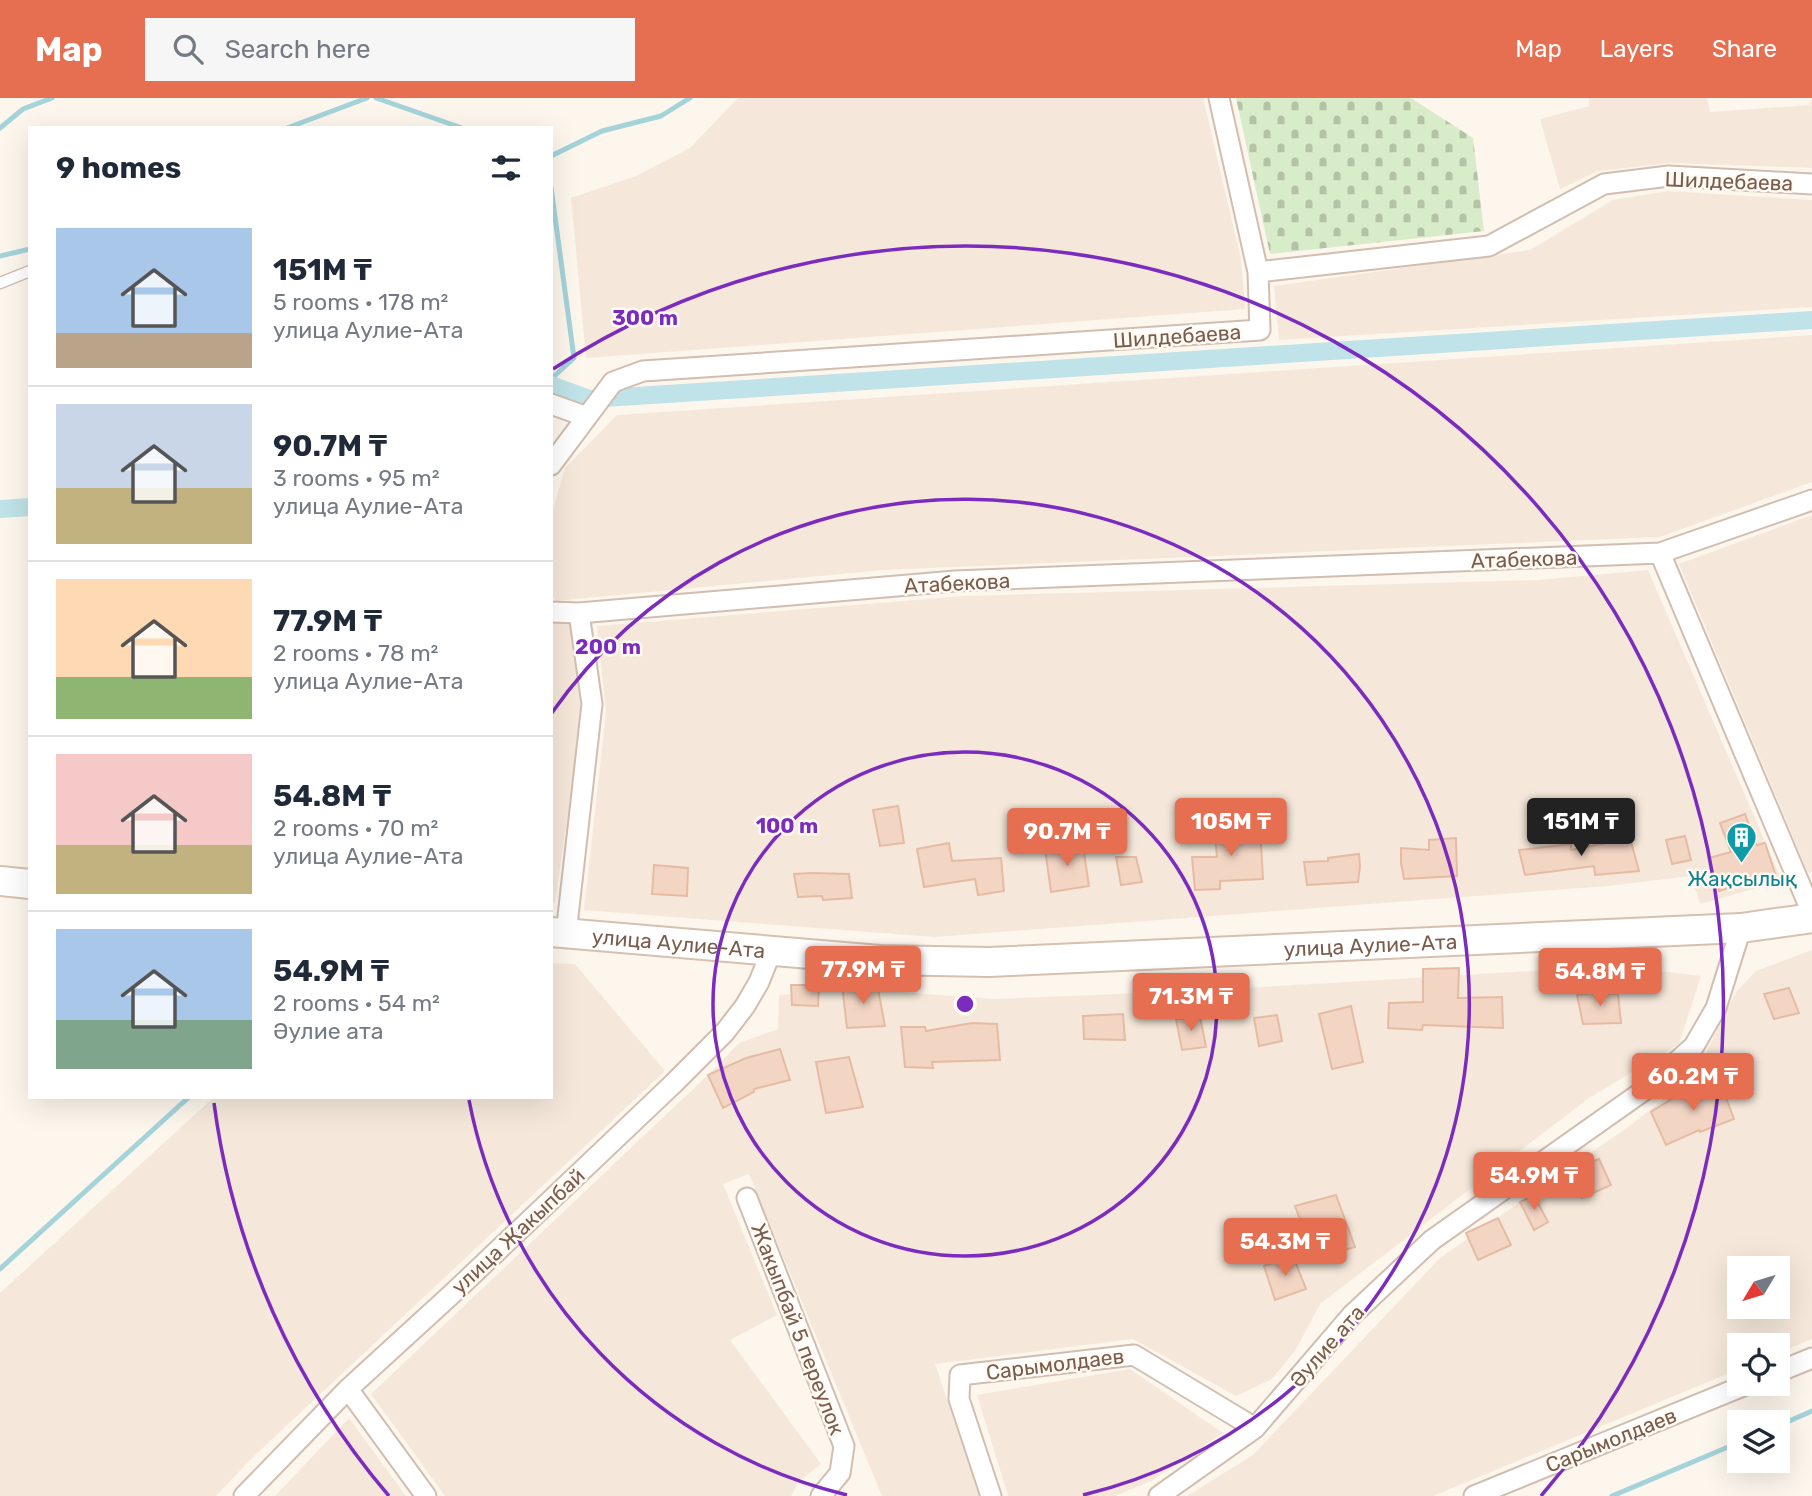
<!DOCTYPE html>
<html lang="en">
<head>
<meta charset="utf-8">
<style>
	body { margin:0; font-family:Rubik,sans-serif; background:#f6f6f7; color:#1f2937; height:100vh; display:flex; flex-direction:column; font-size:26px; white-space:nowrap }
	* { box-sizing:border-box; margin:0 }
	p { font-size:23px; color:#747a83 }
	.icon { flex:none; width:38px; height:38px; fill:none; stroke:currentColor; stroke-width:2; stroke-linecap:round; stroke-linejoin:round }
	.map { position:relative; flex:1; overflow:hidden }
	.details { position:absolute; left:28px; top:28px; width:525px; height:973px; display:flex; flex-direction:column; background:#fff; border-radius:0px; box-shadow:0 7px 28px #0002 }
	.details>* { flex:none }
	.needle { width:46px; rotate:232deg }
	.tools { position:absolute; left:1727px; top:1158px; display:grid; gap:14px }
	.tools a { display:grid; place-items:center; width:63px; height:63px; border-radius:0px; background:#fff; box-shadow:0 7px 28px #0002; font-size:35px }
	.price { position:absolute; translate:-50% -60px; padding:0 16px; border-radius:7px; background:#e76f51; color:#fff; font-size:23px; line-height:46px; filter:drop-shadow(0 2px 4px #0008) }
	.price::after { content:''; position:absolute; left:50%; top:42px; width:21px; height:16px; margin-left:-10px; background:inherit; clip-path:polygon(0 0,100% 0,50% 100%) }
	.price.on { background:#222; color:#fff }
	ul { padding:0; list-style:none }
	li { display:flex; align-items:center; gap:21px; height:175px; padding:0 28px }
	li+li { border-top:2px solid #e0e1e3 }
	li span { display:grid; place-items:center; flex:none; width:196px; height:140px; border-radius:0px; color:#555 }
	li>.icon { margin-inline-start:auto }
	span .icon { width:84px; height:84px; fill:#fffc; stroke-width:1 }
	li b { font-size:30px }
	h2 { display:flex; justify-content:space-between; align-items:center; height:84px; padding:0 28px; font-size:30px }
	header { display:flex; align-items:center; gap:42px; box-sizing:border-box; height:98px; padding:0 35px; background:#e76f51; color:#fff }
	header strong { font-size:33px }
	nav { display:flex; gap:38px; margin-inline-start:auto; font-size:24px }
	.search { width:490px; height:63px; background:#f6f6f7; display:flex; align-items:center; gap:18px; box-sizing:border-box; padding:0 24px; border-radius:0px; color:#747a83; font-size:26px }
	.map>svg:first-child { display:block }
</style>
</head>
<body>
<header>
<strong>Map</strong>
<div class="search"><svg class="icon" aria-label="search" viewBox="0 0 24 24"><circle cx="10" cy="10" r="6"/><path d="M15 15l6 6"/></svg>Search here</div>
<nav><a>Map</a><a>Layers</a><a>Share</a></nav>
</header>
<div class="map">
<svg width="1812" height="1398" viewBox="0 0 1812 1398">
	<defs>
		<pattern id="cemetery-stones" width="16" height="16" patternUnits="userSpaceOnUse" patternTransform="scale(1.75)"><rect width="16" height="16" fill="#d8ecc9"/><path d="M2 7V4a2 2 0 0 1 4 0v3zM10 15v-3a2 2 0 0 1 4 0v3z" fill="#b4c2a5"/></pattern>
	</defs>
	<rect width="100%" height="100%" fill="#fdf6ec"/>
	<!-- residential -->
	<path fill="#f5e8da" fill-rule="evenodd" d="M738,0h465l38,161 4,50 -659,49 -15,-160 65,-22 54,-28z
		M1589,0h118l3,14 99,-7 3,-7v70l-141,-5 -73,8 -38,18 -20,-70 49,-13z
		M1668,93l144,9v107l-533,33 -5,-54 256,-36 83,-50z
		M1812,237v147l-152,55 -776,33 -329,31 -4,-10v-74l14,-49 52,-53z
		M1812,417v357l-4,1 -129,-309z
		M1648,472l134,311 -82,23 -9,-28 -83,10 -674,51 -350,-27 22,-197 -9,-87 368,-30 573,-16z
		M573,524l12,75 -30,205h-4v-279z
		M1812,852v389l-34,14v-7h-38l-1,23 -306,127h-246l66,-41 187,-197 192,-134 63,-49 41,-83 20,-21zM1740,1171h38v38h-38z
		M551,865l24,1 90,107 -415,389 -34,36h-216v-203l214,-196h337z
		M1616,868l85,10 -22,68 -90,54 -269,206 -25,47 -23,28 -36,17 -103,-57 -198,25 44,132h-97l-133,-322 -26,10 54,131 -47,25 91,124 -22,17 -8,15h-346l-74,-102 338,-320 30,-31 39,-14 1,-34 79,-6 136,10 200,-8z
		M1130,1271l93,64 -72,48 -36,15h-107l-31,-101z
		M349,1320l57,78h-131z"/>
	<!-- cemetery -->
	<path fill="url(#cemetery-stones)" d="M1236,0h175l62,40 11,93 -214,23z"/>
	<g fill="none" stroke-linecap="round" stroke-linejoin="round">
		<!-- stream -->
		<path stroke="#a5d3da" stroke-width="5" d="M376,0l86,30
			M0,30l23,-19 29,-11
			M287,30l80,-30
			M551,58l51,-25 59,-15 29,-18
			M551,89l23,171 -23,21
			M0,158l30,-7
			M0,1171l189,-172
			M1778,1328l34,-15
			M1612,1398l128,-54"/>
		<!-- canal -->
		<path stroke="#bfe3e8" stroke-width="18" d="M551,287l38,14 1223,-79
			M0,411l30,-2"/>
	</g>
	<!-- building -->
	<path fill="#f3d5c3" stroke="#e6bba3" stroke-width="2" d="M898,708l6,37 -24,3 -7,-36z
		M1745,716l11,31 9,-2 10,30 -56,18 -10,-33 22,-6 -11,-29z
		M1260,727l3,54 -43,2v8l-25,1 -3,-33h25l-3,-29z
		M1685,738l6,24 -19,4 -6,-24z
		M1456,740l1,38 -53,3 -3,-16v-15l28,2v-10z
		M1630,740l9,33 -44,4 -1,-9 -69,9 -6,-25 52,-6v6z
		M949,745l3,18 49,-3 3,33 -26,4 -3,-16 -51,8 -7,-38z
		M1083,748l6,40 -38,6 -6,-43z
		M1359,756l1,12 -2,16 -51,3 -3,-23 24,-1v-3z
		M1116,759h20l6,25 -21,3z
		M654,767l34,3 -1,28 -35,-2z
		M812,775l37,1 3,24 -29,2 -1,-4 -24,1 -4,-23z
		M1459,870l-1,30 44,-1 1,31 -80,-3 -1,5 -34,-2 1,-25 34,-1v-33z
		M877,886l8,42 -38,2 -5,-43z
		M791,887h28l-1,21 -26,-1z
		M1789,890l10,25 -25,6 -10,-25z
		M1596,894l22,2 3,29 -38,1 -6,-29z
		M1351,908l12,56 -31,7 -13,-55z
		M1123,916l2,26 -41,-1 -1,-23z
		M1277,917l5,26 -23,5 -5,-28z
		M1200,919l6,30 -24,3 -6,-31z
		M972,925l25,1 3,36 -68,2 1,6 -28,-1 -4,-40h24l1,4z
		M780,951l10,31 -36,9v3l-31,16 -15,-33 38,-17z
		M849,959l14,50 -37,6 -10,-51z
		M1720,984l14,37 -34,13 -1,-2 -33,15 -15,-33 24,-15z
		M1599,1061l12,26 -29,13 -14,-26z
		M1336,1097l19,52 -41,11 -19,-52z
		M1534,1097l14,27 -14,8 -14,-28z
		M1498,1120l13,27 -33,15 -12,-27z
		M1293,1158l13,33 -31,11 -11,-34z"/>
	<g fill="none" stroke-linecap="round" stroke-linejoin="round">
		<defs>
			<path id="service" d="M0,185l30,-12"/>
			<path id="minor" d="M1219,0l39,174
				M551,306l36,13
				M551,367l62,-83 30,-11 617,-41 -2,-58 231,-26 115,-62 65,-8 143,8
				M1660,455l152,360
				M551,514l28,1
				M566,836l26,-230 -13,-91 376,-32 705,-28 152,-53
				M747,1100l97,248 -4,27 -19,23
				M1778,1274l34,-14
				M348,1291l78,107
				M244,1398l104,-107 105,-96 220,-209 52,-52 20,-26 14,-24 12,-30
				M991,1398l-32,-97 1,-24 174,-20 121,73
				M1159,1398l96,-68 97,-113 80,-75 214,-151 48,-43 22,-38 25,-80
				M1474,1398l274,-112"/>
			<g id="secondary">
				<path d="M0,783l30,3"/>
				<path id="s1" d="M551,834l329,28 109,2 752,-34 71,-10"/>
			</g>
		</defs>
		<!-- service casing -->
		<use href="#service" stroke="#d1beb0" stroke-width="13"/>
		<!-- minor casing -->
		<use href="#minor" stroke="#d1beb0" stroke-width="23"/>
		<!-- secondary casing -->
		<use href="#secondary" stroke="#d6c0b0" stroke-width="32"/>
		<!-- service -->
		<use href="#service" stroke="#fff" stroke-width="10"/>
		<!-- minor -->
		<use href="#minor" stroke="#fff" stroke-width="19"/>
		<!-- secondary -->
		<use href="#secondary" stroke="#fff" stroke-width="28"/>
	</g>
	<!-- distance rings -->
	<g fill="none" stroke="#7b2cbf" stroke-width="3.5">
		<circle cx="965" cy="906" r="252"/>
		<path d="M847 1397A505 505 0 0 1 469 1002M551 616A505 505 0 1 1 1083 1397"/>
		<path d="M389 1398A757 757 0 0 1 214 1005M553 271A757 757 0 0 1 1541 1398"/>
	</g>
	<!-- icons -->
	<defs>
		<symbol id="building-pin" viewBox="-11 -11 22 30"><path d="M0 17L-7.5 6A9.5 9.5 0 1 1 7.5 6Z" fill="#0f9aa8" stroke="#fffaf3"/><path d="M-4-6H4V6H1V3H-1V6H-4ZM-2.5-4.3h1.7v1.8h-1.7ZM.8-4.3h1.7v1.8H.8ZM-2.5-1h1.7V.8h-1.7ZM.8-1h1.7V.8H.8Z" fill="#fff"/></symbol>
	</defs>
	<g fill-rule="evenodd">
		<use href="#building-pin" x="1724" y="722" width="35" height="47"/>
	</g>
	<g text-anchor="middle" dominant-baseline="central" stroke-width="5" stroke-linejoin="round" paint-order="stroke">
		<!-- street labels -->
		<g font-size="21" fill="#7a5c4d" stroke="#fffaf3">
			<text transform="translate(1729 83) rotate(2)">Шилдебаева</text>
			<text transform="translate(1177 238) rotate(-4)">Шилдебаева</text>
			<text transform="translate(1524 461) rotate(-2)">Атабекова</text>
			<text transform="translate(957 485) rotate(-3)">Атабекова</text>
			<text stroke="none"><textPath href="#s1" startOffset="128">улица Аулие-Ата</textPath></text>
			<text stroke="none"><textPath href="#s1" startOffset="821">улица Аулие-Ата</textPath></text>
			<text transform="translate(518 1133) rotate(-43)">улица Жакыпбай</text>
			<text transform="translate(798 1231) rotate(69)">Жакыпбай 5 переулок</text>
			<text transform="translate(1327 1248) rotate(-49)">Әулие ата</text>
			<text transform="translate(1055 1266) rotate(-7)">Сарымолдаев</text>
			<text transform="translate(1611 1342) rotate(-22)">Сарымолдаев</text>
		</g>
		<!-- culture labels -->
		<g font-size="21" fill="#0d838f" stroke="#fffaf3">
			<text x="1742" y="780">Жақсылық</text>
		</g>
	</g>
	<circle cx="965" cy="906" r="10" fill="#7b2cbf" stroke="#fffaf3" stroke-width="3.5"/>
	<g font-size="21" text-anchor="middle" font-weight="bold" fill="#7b2cbf" stroke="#fffaf3" stroke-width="5" stroke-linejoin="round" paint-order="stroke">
		<text x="645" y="227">300 m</text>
		<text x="608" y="556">200 m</text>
		<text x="787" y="735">100 m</text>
	</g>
</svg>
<div class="tools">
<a><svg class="needle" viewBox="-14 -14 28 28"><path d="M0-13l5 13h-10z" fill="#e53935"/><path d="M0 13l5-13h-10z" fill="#747a83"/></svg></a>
<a><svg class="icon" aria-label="locate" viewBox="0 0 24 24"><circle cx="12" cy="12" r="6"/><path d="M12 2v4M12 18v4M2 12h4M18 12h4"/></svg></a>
<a><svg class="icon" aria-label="layers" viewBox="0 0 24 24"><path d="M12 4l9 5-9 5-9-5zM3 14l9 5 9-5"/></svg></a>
</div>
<b class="price" style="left:1231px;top:760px">105M ₸</b>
<b class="price on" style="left:1581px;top:760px">151M ₸</b>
<b class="price" style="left:1067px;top:770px">90.7M ₸</b>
<b class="price" style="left:863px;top:908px">77.9M ₸</b>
<b class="price" style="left:1600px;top:910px">54.8M ₸</b>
<b class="price" style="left:1191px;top:935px">71.3M ₸</b>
<b class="price" style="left:1693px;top:1015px">60.2M ₸</b>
<b class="price" style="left:1534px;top:1114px">54.9M ₸</b>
<b class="price" style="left:1285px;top:1180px">54.3M ₸</b>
<section class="details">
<h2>9 homes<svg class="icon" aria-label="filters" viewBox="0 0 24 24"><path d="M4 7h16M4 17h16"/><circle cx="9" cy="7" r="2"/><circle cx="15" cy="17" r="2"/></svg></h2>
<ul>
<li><span style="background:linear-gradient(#a9c7e8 75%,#b9a48a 0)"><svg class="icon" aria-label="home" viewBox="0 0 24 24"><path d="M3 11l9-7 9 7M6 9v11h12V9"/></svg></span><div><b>151M ₸</b><p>5 rooms · 178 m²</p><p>улица Аулие-Ата</p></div></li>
<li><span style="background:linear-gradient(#c9d6e8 60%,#c2b280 0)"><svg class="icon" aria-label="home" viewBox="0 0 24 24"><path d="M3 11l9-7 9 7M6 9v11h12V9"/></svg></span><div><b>90.7M ₸</b><p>3 rooms · 95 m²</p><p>улица Аулие-Ата</p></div></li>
<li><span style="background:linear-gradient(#ffd9b3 70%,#8fb573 0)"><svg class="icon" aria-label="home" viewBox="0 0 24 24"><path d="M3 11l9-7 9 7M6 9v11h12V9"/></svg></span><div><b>77.9M ₸</b><p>2 rooms · 78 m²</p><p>улица Аулие-Ата</p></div></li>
<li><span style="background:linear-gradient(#f6c9c9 65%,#c2b280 0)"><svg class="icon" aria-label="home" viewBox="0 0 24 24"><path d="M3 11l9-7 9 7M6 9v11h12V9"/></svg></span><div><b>54.8M ₸</b><p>2 rooms · 70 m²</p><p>улица Аулие-Ата</p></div></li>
<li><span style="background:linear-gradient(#a9c7e8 65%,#7fa58c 0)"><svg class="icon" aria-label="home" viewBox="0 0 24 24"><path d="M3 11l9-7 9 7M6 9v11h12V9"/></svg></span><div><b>54.9M ₸</b><p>2 rooms · 54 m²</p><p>Әулие ата</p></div></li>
</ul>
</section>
</div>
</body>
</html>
